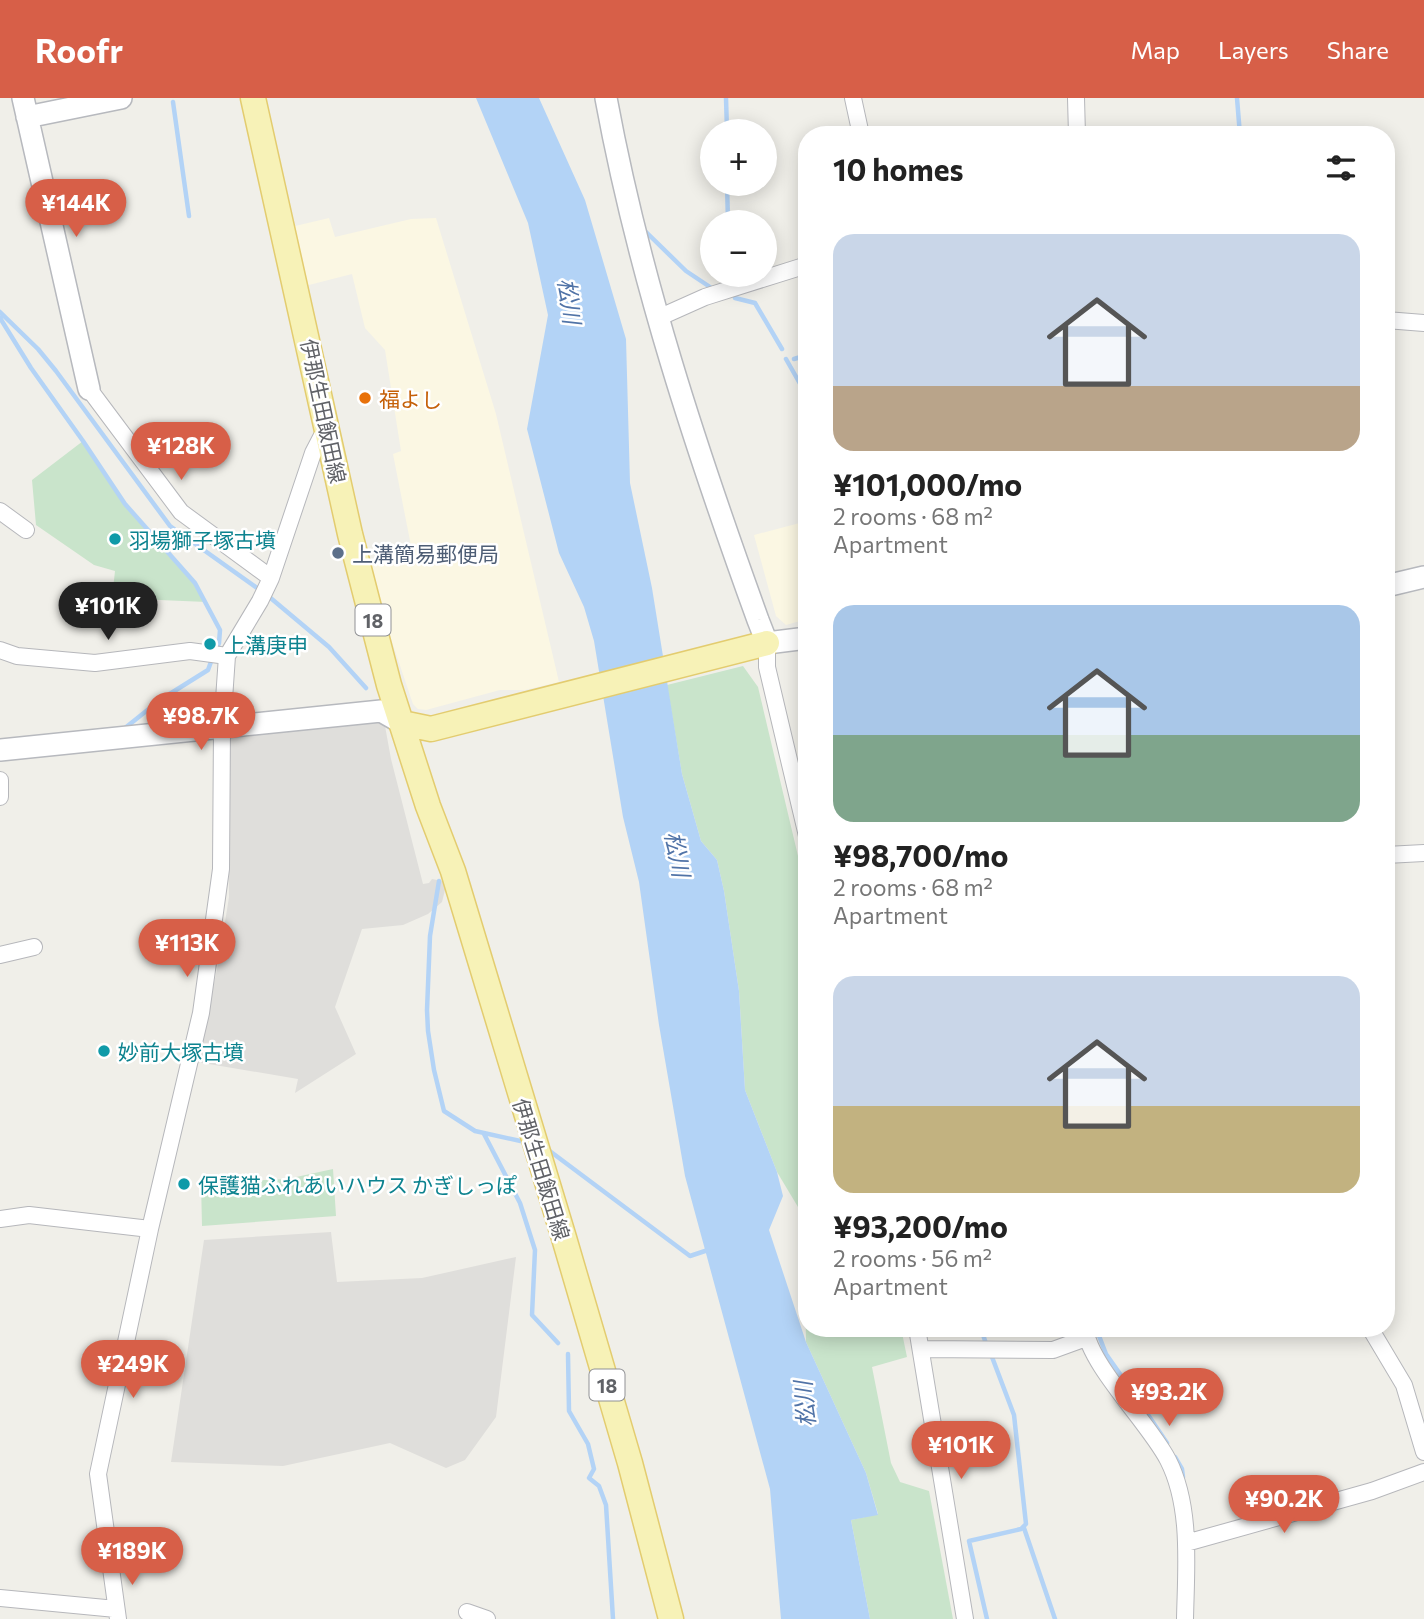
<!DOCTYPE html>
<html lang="en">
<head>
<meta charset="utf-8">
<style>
	body { margin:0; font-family:Commissioner,"Noto Sans JP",sans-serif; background:#f6f6f6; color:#222; height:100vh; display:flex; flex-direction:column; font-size:26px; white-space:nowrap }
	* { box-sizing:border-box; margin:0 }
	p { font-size:23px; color:#767676 }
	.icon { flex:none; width:38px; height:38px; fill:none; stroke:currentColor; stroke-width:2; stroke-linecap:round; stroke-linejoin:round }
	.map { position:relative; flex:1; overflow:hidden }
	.details { position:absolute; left:798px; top:28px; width:597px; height:1211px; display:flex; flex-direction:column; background:#fff; border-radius:28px; box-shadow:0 4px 18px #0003 }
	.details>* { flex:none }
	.buttons { position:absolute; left:700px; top:21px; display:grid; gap:14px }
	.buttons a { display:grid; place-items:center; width:77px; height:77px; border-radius:50%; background:#fff; box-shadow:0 4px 18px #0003; font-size:35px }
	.price { position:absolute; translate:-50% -60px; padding:0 16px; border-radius:24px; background:#d75f48; color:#fff; font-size:23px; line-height:46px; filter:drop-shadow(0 2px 4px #0008) }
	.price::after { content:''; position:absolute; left:50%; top:42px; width:21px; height:16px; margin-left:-10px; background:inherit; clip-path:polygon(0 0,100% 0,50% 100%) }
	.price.selected { background:#222; color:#fff }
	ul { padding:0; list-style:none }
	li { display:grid; align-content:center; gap:14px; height:371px; padding:0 35px }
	li span { display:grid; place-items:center; height:217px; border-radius:21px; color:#555 }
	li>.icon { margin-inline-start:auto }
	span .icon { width:126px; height:126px; fill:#fffc; stroke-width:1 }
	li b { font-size:30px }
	h2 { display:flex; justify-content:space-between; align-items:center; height:84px; padding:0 35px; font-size:30px }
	header { display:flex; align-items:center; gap:42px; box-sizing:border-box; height:98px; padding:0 35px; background:#d75f48; color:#fff }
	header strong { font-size:33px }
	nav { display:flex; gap:38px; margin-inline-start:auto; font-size:24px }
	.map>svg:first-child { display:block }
</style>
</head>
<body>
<header>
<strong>Roofr</strong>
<nav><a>Map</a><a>Layers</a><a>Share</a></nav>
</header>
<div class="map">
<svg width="1424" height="1521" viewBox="0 0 1424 1521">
	<rect width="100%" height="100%" fill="#f0efe9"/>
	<!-- commercial -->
	<path fill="#fbf7e3" d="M329,120l6,19 76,-18 25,-1 60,196 63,268 -34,8h-25l-74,20 -8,-1 -5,-5 -48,-142 47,-11 -19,-97 8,-3 -16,-101 -20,-22 -13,-54 -47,12 -14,-59z
		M807,423v98l-21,6 -10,-9 -22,-81z"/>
	<!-- industrial -->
	<path fill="#dfdedb" d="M376,618l9,10 6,33 32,125 6,-1 3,-4 15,3 -5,20 -14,12 -25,11 -41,4 -27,78 21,47 -61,39 3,-14 -101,-17 22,-102 10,-63 -1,-161z
		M331,1134l6,50 85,-4 94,-21 -20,160 -31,43 -19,8 -56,-25 -107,23 -112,-4 33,-222z"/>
	<!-- green -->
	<path fill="#c9e4cb" d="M83,343l42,63 70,79 12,19 -95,-4 3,-27 -21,-6 -58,-40 -4,-45z
		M743,568l15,21 49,207v434h94l6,29 -35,10 19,96 9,19 29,9 24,128h-83l-19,-99 27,-6 -12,-41 -60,-131 -2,-125 -27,-45 -32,-82 -6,-99 -15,-100 -7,-31 -16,-19 -19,-67 -15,-89z
		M333,1071l3,47 -134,10 -1,-43 86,-4z"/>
	<!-- water -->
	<path fill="#b3d3f6" d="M476,0h63l46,102 41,139 4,144 22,105 30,186 19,67 16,19 7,31 15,100 6,99 32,82 6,24 -14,34 37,112 60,131 12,42 -27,5 19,99h-89l-11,-130 -85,-313 -26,-151 -20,-143 -16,-65 -29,-176 -10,-34 -25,-54 -32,-124 21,-114 -20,-92z"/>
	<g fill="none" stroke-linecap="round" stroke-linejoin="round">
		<!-- stream -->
		<path stroke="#b3d3f6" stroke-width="4.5" d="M726,0l1,33
			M1237,0l3,37
			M173,4l16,114
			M727,86l1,38
			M646,134l40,39 24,16
			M735,200l20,5 27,46
			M0,214l38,37 18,22 114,155 90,64
			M0,220l31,50 52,73 42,63 70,79 25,47 -1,13 -3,8
			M786,261l21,37
			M794,261l13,-4
			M267,497l62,52 37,41
			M125,630l35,-28 48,-30 4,-11
			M439,783l-9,55 -3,74 1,21 6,39 10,41 31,20 50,11
			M484,1036l36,69 15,47 -3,65 26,28
			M547,1051l143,107 18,-6
			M981,1230l5,16
			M1096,1230l10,26 26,37
			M568,1256l1,57 19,33 6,25 -5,9 10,8 7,19 7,114
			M1138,1302l29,43
			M1175,1359l7,12 1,8
			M1024,1430l31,91
			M987,1521l-18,-78 52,-12 5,-5 -12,-109 -22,-58"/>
		<defs>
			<path id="street" d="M853,0l8,37
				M1076,0l1,37
				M658,220l47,-21 102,-32
				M1386,222l38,3
				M89,291l92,123 90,66
				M0,413l26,19
				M767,545v24l40,169
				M0,552l17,6 78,7 95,-12 37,5
				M0,682v17
				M1386,757l38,-2
				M0,857l34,-8
				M0,1121l29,-4 121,14
				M917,1230l48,291
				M1085,1230c4,37 64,95 83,132 24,47 18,108 17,159
				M1370,1230l34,57 20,67
				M921,1251l132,1 33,-12
				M1186,1445l186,-52 52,-19
				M0,1500l116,11
				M467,1514l20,7
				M118,1521l-20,-145 52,-245 51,-216 20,-144 1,-141 5,-72 33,-55 11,-23 42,-125 13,-25"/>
			<path id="secondary" d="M23,0l66,291
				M606,0c33,179 90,351 152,522l9,23 40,-5
				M27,19l94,-19
				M1386,488l38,-9
				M0,652l381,-39 21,12"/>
			<path id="primary" d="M253,0l97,436 39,151 39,121 25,65 111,367 66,225 41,156
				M402,625l29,6 336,-86"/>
		</defs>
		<!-- street casing -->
		<use href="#street" stroke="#b6b7bb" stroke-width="18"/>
		<!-- secondary casing -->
		<use href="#secondary" stroke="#b7b9be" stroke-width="24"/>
		<!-- primary casing -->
		<use href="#primary" stroke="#e3cc6f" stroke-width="27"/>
		<!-- street -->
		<use href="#street" stroke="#fff" stroke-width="16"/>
		<!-- secondary -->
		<use href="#secondary" stroke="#fff" stroke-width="21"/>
		<!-- primary -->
		<use href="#primary" stroke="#f7f2b7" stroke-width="24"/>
	</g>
	<!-- markers -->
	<circle fill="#e8710a" stroke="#fff" stroke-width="2.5" cx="365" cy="300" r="7"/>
	<g fill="#0f9aa8" stroke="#fff" stroke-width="2.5">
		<circle cx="115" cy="441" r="7"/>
		<circle cx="210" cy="546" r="7"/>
		<circle cx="104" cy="953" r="7"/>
		<circle cx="184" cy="1086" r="7"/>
	</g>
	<circle fill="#5c6f8a" stroke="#fff" stroke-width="2.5" cx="338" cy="455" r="7"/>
	<g text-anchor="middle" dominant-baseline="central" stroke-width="5" stroke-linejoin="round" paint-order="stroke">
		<!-- shield labels -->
		<g fill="#fff" stroke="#909195" stroke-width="2">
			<rect x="355.5" y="506.5" width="35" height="31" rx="5"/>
			<rect x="589.5" y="1271.5" width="35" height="31" rx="5"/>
		</g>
		<g font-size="19" font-weight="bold" fill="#606267">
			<text x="373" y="522">18</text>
			<text x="607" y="1287">18</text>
		</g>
		<!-- food labels -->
		<g font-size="21" fill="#c56008" stroke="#fff" text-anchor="start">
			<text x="379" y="300">福よし</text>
		</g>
		<!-- street labels -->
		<g font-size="21" fill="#606267" stroke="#fff">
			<text transform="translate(324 313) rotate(78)">伊那生田飯田線</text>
			<text transform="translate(542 1071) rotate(73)">伊那生田飯田線</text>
		</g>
		<!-- culture labels -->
		<g font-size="21" fill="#0d838f" stroke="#fff" text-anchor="start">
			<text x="129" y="441">羽場獅子塚古墳</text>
			<text x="224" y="546">上溝庚申</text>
			<text x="118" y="953">妙前大塚古墳</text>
			<text x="198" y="1086">保護猫ふれあいハウス かぎしっぽ</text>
		</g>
		<!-- service labels -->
		<g font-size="21" fill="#4e5e75" stroke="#fff" text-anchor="start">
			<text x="352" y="455">上溝簡易郵便局</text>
		</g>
		<!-- water labels -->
		<g font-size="23" font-style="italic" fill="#5073a7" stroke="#fff">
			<text transform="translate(570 203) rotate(82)">松川</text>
			<text transform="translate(678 756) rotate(79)">松川</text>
			<text transform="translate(804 1306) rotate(-95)">松川</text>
		</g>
	</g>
</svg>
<div class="buttons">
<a>+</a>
<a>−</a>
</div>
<b class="price" style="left:76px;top:141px">¥144K</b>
<b class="price" style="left:181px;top:384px">¥128K</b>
<b class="price selected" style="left:108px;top:544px">¥101K</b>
<b class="price" style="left:201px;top:654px">¥98.7K</b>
<b class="price" style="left:187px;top:881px">¥113K</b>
<b class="price" style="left:133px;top:1302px">¥249K</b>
<b class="price" style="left:1169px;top:1330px">¥93.2K</b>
<b class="price" style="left:961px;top:1383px">¥101K</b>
<b class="price" style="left:1284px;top:1437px">¥90.2K</b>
<b class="price" style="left:132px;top:1489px">¥189K</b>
<section class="details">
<h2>10 homes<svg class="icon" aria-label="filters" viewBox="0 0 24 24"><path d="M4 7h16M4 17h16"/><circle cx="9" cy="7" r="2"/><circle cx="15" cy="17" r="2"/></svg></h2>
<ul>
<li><span style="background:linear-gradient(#c9d6e8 70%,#b9a48a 0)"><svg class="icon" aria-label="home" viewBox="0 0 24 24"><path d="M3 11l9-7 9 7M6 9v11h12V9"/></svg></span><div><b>¥101,000/mo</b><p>2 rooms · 68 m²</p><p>Apartment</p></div></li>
<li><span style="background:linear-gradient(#a9c7e8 60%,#7fa58c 0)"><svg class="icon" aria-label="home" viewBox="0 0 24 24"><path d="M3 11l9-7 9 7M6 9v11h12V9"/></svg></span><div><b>¥98,700/mo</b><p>2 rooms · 68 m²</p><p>Apartment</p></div></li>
<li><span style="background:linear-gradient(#c9d6e8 60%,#c2b280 0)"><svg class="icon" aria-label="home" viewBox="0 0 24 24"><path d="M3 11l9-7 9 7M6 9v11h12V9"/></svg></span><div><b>¥93,200/mo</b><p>2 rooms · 56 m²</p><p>Apartment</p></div></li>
</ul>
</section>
</div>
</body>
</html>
